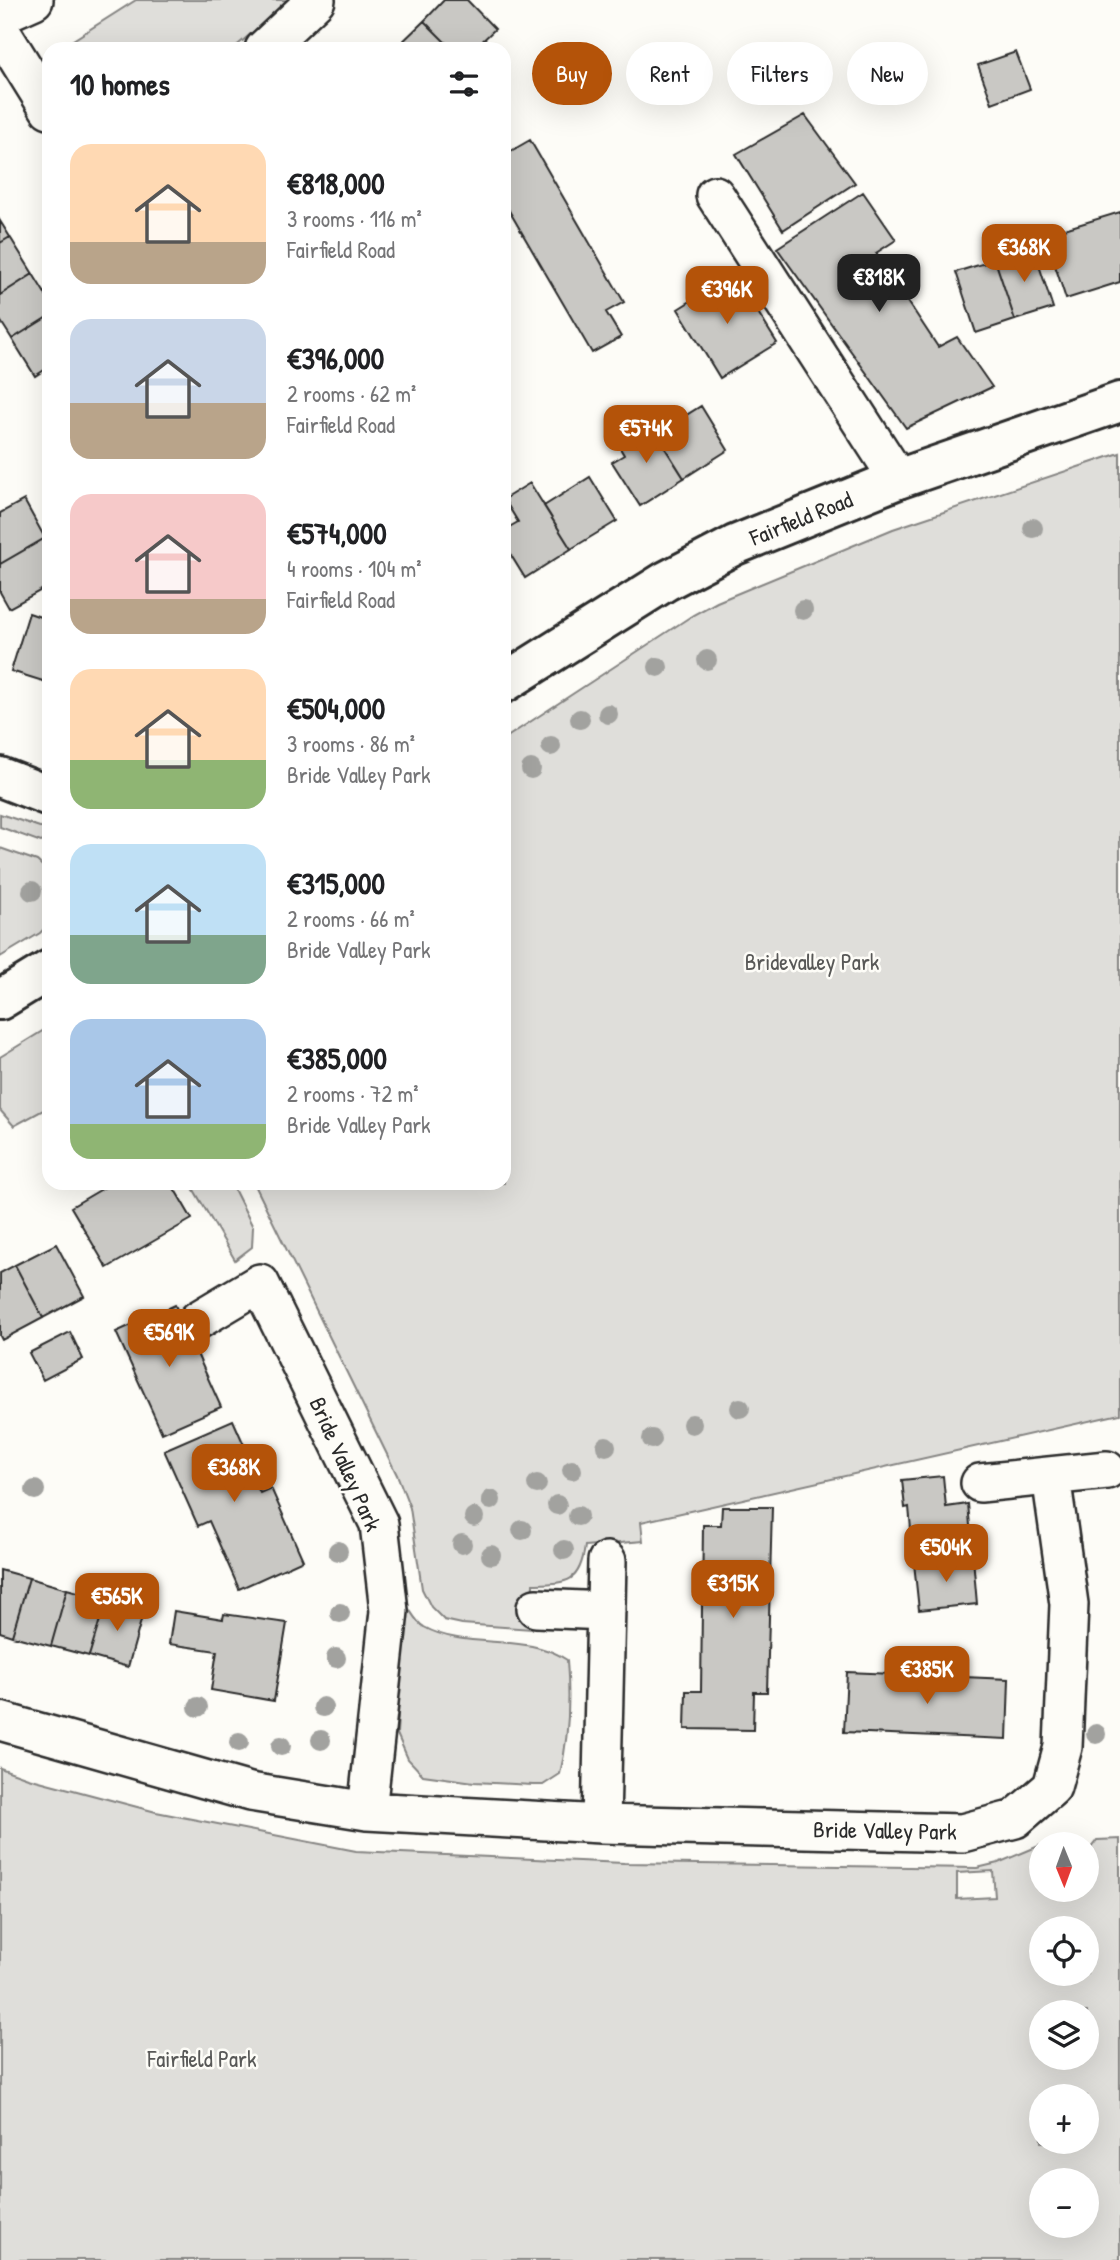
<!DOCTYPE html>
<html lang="en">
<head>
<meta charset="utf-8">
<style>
	body { margin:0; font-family:"Patrick Hand",sans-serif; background:#f6f6f6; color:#202124; height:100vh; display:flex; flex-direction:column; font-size:26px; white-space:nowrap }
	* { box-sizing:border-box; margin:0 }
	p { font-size:23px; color:#757577 }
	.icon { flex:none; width:38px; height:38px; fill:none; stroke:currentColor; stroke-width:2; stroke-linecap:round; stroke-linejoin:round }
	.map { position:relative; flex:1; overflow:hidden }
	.sheet { position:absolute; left:42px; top:42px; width:469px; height:1148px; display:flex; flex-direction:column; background:#fff; border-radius:21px; box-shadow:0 7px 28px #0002 }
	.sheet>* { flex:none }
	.guide { position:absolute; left:532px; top:42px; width:483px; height:63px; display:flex; gap:14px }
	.needle { width:46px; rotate:179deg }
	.fabs { position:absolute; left:1029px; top:1832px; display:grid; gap:14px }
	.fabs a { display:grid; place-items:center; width:70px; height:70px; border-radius:50%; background:#fff; box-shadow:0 7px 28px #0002; font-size:35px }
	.price { position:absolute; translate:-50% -60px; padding:0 16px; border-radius:14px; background:#b45309; color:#fff; font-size:23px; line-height:46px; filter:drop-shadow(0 2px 4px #0008) }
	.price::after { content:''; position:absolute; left:50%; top:42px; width:21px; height:16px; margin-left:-10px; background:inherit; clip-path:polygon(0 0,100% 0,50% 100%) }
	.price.selected { background:#222; color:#fff }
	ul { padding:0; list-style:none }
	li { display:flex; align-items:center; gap:21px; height:175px; padding:0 28px }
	li span { display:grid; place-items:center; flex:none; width:196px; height:140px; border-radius:21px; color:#555 }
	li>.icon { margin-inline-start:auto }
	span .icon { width:84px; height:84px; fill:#fffc; stroke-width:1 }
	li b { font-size:30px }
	h2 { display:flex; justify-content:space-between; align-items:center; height:84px; padding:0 28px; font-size:30px }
	.tag { padding:0 24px; border-radius:32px; background:#fff; box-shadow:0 7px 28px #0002; font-size:24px; line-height:63px }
	.tag.selected { background:#b45309; color:#fff }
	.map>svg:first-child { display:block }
</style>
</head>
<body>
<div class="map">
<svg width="1120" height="2260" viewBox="0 0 1120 2260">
	<rect width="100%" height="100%" fill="#fdfcf7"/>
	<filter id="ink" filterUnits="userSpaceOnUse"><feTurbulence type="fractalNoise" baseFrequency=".0143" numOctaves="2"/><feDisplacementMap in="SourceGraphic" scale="14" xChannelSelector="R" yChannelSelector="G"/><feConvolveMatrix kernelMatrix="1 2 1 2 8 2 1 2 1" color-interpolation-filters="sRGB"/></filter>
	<g filter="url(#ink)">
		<!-- green -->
		<path fill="#dfdeda" stroke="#858482" stroke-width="2" fill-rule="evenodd" d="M136,0h150l-6,9 -47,40h-174z
			M1120,453v961l-479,108 2,19 -58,5c-5,38 -18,37 -52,38l-1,45 -70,-5 -18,-4 -13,-13 -9,-18 -12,-81 -12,-31 -144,-294h250v-444l189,-124 24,-13 176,-73z
			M0,814l49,16v9l-8,3 -41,-15z
			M0,848l37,13 12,11v52l-9,9 -40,24z
			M49,1027v80l-35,19 -14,-16v-53z
			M190,1183h41l22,44 -1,20 -17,13z
			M404,1602c6,7 12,21 20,25 43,24 102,5 143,33 3,38 2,77 -7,114l-17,11h-10l-59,-3 -51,-7 -15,-16 -11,-25z
			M0,1768l28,10 128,34 200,39 268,12 353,5 21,-5 43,-18v45h46v-37l10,-13 23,-1v421h-1120zM993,1871l2,26 -38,2v-26zM1041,1928h46v46h-46zM1041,2012h46v46h-46zM1041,2096h46v46h-46zM1041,2180h46v46h-46z"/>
		<!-- building -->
		<path fill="#c9c8c4" stroke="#2b2b2b" stroke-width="2" d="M444,0h23l28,29 -21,20h-22l-28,-28z
			M424,21l28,28h-57z
			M1016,52l14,37 -38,14 -14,-38z
			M805,115l50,68 -72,47 -47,-76z
			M530,140l94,162 -18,10 15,25 -29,16 -88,-151v-47z
			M863,192l33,48 -20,13 62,94 19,-10 35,50 -86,41 -129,-180z
			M1120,212v70l-54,17 -21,-64z
			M0,221l10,16 -10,6z
			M10,237l23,37 -33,21v-52z
			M1033,247l20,61 -38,12 -20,-60z
			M995,260l20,60 -39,13 -20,-61z
			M33,274l16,26v16l-37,23 -12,-19v-25z
			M734,274l43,69 -57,35 -42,-69z
			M49,316v51l-14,9 -23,-37z
			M701,406l27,44 -44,28 -28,-44z
			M649,422l35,56 -44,28 -28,-44 12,-7 -7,-12z
			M590,477l27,44 -46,28 -27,-43z
			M530,483l41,66 -46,29 -21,-34v-14l14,-8 -14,-23z
			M24,500l21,38 -45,26v-51z
			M45,538l4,7v41l-40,22 -9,-16v-28z
			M29,613l20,7v63l-38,-12z
			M112,1183h59l21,36 -85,49 -36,-61z
			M56,1244l28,52 -41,22 -28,-53z
			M15,1265l28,53 -41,22 -2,-4v-63z
			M175,1305l46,102 -59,26 -46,-101z
			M70,1332l13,27 -40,21 -14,-27z
			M233,1420l12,27 -4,4 19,42 11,-5 32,72 -64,29 -30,-68 -11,5 -34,-76z
			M943,1476l3,31 22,-3 5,54 -59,5 -5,-56 -4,1 -3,-28z
			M722,1507h50l-5,185h-13l-1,38 -68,-1 1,-38h15l2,-166h18z
			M973,1558l4,46 -58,6 -5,-47z
			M0,1570l29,8 -17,58 -12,-4z
			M29,1578l38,11 -16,57 -39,-10z
			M67,1589l39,11 -17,56 -38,-10z
			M106,1600l38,10 -16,57 -39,-11z
			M174,1611l49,8 1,-5 63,9 -13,78 -63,-11 6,-39 -48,-7z
			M847,1672l162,7 -2,60 -163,-7z"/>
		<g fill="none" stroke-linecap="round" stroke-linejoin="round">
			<defs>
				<path id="street" d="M0,15l34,-15
					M0,30l49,79
					M264,49l52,-49
					M715,195l183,284
					M198,1320l62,-37 119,241 10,87 -22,200
					M980,1483l127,-13
					M536,1608l70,3
					M0,1721l250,71 117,19 234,13 361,9 53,-14 37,-32 11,-40 6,-143 -18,-128
					M601,1824l6,-263"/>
				<path id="secondary" d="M504,683l162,-102 69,-36 163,-66 222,-77
					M0,777l49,19
					M0,1000l49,-30"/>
			</defs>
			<!-- street casing -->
			<use href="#street" stroke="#2b2b2b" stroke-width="42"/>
			<!-- secondary casing -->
			<use href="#secondary" stroke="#2b2b2b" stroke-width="44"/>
			<!-- street -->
			<use href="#street" stroke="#fdfcf7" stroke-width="37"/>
			<!-- secondary -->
			<use href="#secondary" stroke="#fdfcf7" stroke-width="38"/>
		</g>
		<!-- trees -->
		<g fill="#a2a29f">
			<circle cx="1033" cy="528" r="10"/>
			<circle cx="803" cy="610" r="10"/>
			<circle cx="707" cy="660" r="10"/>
			<circle cx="658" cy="667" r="10"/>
			<circle cx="608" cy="714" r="10"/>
			<circle cx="580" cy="719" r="10"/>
			<circle cx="551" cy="746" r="10"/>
			<circle cx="531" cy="769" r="10"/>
			<circle cx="32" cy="891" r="10"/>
			<circle cx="740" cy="1408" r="10"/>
			<circle cx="692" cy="1424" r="10"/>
			<circle cx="652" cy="1439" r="10"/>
			<circle cx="606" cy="1446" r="10"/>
			<circle cx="572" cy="1470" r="10"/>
			<circle cx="537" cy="1484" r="10"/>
			<circle cx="35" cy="1490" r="10"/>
			<circle cx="491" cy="1500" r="10"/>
			<circle cx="557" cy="1505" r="10"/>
			<circle cx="578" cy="1516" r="10"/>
			<circle cx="474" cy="1517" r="10"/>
			<circle cx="522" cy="1530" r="10"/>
			<circle cx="462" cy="1544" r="10"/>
			<circle cx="564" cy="1550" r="10"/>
			<circle cx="338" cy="1551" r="10"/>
			<circle cx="491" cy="1555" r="10"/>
			<circle cx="340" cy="1613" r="10"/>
			<circle cx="336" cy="1658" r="10"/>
			<circle cx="198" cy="1707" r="10"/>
			<circle cx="323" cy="1707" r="10"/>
			<circle cx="1096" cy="1734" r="10"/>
			<circle cx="321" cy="1740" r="10"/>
			<circle cx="239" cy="1742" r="10"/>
			<circle cx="281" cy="1746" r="10"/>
		</g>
	</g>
	<g text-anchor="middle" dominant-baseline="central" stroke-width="5" stroke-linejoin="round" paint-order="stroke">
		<!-- street labels -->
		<g font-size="23" fill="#2b2b2b" stroke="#fdfcf7">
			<text transform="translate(801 518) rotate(-22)">Fairfield Road</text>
			<text transform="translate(346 1464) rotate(66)">Bride Valley Park</text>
			<text transform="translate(885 1830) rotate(1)">Bride Valley Park</text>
		</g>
		<!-- park labels -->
		<g font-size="23" fill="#585857" stroke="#fdfcf7">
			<text x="812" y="961">Bridevalley Park</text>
			<text x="202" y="2058">Fairfield Park</text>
		</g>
	</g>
</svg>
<div class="fabs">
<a><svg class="needle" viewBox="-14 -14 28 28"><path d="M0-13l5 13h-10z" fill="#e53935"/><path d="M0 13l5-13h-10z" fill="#757577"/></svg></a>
<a><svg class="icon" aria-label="locate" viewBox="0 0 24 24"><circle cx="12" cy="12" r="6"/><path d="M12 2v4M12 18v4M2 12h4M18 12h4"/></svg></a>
<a><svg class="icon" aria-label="layers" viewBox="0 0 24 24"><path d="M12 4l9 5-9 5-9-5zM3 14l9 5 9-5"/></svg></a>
<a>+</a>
<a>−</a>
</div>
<b class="price" style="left:1024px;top:284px">€368K</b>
<b class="price selected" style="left:879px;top:314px">€818K</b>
<b class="price" style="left:727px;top:326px">€396K</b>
<b class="price" style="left:646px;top:465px">€574K</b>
<b class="price" style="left:169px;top:1369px">€569K</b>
<b class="price" style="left:234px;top:1504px">€368K</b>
<b class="price" style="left:946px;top:1584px">€504K</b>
<b class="price" style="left:733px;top:1620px">€315K</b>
<b class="price" style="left:117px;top:1633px">€565K</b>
<b class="price" style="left:927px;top:1706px">€385K</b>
<div class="guide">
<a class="tag selected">Buy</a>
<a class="tag">Rent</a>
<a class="tag">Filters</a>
<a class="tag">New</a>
</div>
<section class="sheet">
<h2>10 homes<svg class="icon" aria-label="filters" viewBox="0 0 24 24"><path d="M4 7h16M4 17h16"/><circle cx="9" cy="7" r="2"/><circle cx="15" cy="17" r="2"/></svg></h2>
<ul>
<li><span style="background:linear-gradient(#ffd9b3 70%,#b9a48a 0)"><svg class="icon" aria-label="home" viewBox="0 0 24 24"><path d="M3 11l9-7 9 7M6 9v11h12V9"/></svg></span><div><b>€818,000</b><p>3 rooms · 116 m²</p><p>Fairfield Road</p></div></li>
<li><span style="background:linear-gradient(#c9d6e8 60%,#b9a48a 0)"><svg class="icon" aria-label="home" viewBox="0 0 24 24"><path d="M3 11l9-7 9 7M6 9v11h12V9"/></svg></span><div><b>€396,000</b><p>2 rooms · 62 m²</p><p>Fairfield Road</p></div></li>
<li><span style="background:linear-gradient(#f6c9c9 75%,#b9a48a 0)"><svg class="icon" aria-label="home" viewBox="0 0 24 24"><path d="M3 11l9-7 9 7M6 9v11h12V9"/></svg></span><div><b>€574,000</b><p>4 rooms · 104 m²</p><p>Fairfield Road</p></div></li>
<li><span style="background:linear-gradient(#ffd9b3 65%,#8fb573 0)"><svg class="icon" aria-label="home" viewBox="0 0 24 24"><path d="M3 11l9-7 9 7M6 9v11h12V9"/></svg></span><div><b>€504,000</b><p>3 rooms · 86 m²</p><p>Bride Valley Park</p></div></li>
<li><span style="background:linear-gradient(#bfe0f5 65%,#7fa58c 0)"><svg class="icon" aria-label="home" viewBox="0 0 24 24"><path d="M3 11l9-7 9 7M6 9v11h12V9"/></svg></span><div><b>€315,000</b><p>2 rooms · 66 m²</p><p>Bride Valley Park</p></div></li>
<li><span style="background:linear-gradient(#a9c7e8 75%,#8fb573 0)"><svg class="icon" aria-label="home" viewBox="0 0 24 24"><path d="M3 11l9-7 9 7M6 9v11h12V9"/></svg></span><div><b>€385,000</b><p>2 rooms · 72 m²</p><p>Bride Valley Park</p></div></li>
</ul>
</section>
</div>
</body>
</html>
